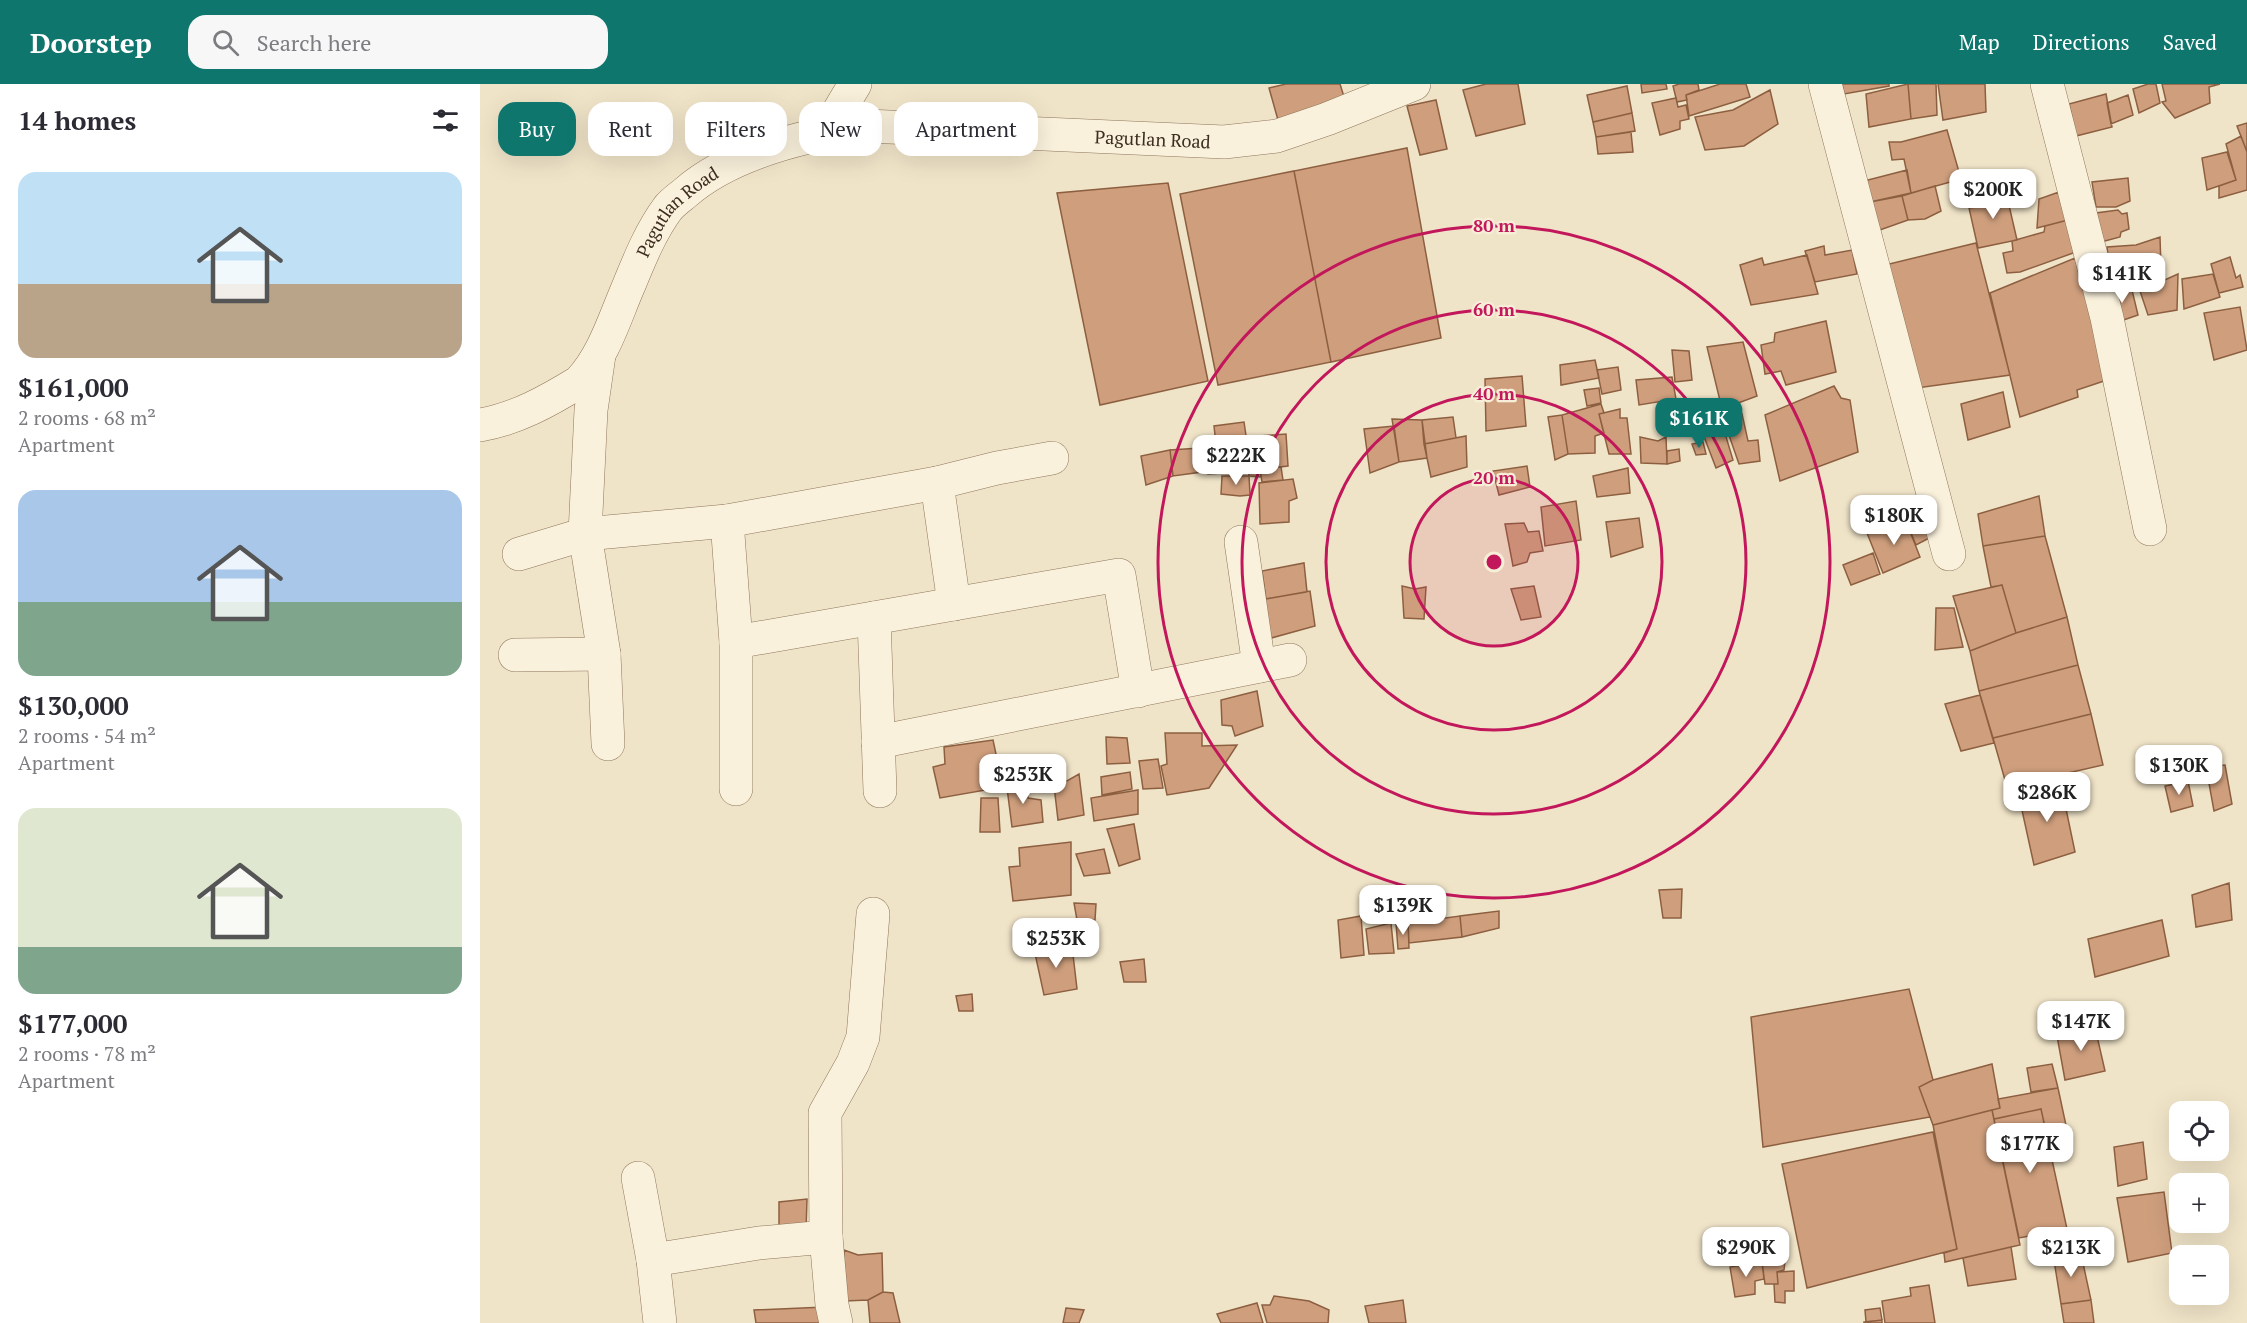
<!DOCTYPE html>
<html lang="en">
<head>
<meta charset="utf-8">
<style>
	body { margin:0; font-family:"PT Serif",serif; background:#f7f7f7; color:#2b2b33; height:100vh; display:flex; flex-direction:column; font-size:22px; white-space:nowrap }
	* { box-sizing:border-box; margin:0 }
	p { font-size:20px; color:#7c7c81 }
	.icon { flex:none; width:33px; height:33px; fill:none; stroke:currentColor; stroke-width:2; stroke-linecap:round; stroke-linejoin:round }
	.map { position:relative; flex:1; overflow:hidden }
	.details { display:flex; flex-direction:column; background:#fff; width:480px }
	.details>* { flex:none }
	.guide { position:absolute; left:18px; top:18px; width:570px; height:54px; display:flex; gap:12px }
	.buttons { position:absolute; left:1689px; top:1017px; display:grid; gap:12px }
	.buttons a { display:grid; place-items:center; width:60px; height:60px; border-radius:12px; background:#fff; box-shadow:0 6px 24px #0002; font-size:30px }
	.price { position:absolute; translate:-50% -51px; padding:0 14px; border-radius:12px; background:#fff; color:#222; font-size:20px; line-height:39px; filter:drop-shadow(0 2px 3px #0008) }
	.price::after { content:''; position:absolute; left:50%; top:36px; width:18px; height:14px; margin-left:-9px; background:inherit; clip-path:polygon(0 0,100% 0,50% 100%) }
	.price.selected { background:#0f766e; color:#fff }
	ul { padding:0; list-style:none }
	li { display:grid; align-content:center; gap:12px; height:318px; padding:0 18px }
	li span { display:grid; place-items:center; height:186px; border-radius:18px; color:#555 }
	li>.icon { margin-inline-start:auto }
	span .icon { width:108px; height:108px; fill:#fffc; stroke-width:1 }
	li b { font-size:26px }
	h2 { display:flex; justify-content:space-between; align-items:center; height:72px; padding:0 18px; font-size:26px }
	.tag { padding:0 21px; border-radius:18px; background:#fff; box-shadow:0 6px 24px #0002; font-size:21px; line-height:54px }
	.tag.selected { background:#0f766e; color:#fff }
	header { display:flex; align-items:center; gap:36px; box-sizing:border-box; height:84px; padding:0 30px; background:#0f766e; color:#fff }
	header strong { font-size:28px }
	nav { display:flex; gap:33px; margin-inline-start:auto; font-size:21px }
	.search { width:420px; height:54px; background:#f7f7f7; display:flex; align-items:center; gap:15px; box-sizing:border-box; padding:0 21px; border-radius:18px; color:#7c7c81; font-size:22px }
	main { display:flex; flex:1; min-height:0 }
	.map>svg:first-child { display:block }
</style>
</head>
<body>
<header>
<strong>Doorstep</strong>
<div class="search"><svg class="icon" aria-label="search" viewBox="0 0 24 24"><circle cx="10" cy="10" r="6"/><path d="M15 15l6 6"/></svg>Search here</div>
<nav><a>Map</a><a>Directions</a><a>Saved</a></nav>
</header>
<main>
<section class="details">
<h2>14 homes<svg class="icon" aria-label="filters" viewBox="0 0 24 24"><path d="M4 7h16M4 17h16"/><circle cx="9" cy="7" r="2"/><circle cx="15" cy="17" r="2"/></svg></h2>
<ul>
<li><span style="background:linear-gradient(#bfe0f5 60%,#b9a48a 0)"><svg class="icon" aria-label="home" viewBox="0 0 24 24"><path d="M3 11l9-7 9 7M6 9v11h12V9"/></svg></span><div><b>$161,000</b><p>2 rooms · 68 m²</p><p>Apartment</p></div></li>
<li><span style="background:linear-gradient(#a9c7e8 60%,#7fa58c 0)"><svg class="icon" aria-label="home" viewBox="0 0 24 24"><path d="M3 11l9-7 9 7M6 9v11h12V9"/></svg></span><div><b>$130,000</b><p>2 rooms · 54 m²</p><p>Apartment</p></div></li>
<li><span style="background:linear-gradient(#dfe7d0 75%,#7fa58c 0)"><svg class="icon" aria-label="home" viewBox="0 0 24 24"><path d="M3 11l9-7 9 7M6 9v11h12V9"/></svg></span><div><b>$177,000</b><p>2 rooms · 78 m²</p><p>Apartment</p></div></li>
</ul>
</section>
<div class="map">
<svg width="1767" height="1239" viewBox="0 0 1767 1239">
	<rect width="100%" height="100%" fill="#f0e4c8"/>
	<!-- building -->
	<path fill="#cf9f7d" stroke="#8d5f41" stroke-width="1.5" d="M806,0h54l5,16 -67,20 -9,-32z
		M1006,0h32l7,40 -49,12 -13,-46z
		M1161,0h25l1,5 -25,4z
		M1199,0h19l1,6 -13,5 1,5 -10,2 -4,-16z
		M1240,0h26l4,13 -61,19 -3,-21z
		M1362,0h47v2l-45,8z
		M1428,0l3,35 -42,8 -3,-33z
		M1428,0h28l1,31 -26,4z
		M1458,0h47l1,28 -43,8z
		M1668,0h8l4,19 -21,10 -6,-24z
		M1682,0h58l-11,3 1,16 -35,15 -13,-16 4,-1z
		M1147,2l5,27 -39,9 -6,-27z
		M1290,6l8,34 -34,22 -39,4 -10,-33 38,-7z
		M1626,10l6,33 -36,9 -7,-32z
		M1648,11l5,20 -22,9 -4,-21z
		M1196,14l2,9 8,-2 3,14 -9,2v8l-20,6 -8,-32z
		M956,16l11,49 -27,6 -13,-49z
		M1152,29l3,18 -39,6 -3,-15z
		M1767,39v29l-10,-26z
		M1467,46l14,49 -50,14 -7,-34 -12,1 -3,-18h12z
		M1151,48l2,20 -35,2 -2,-17z
		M1761,52l6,16v38l-28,8v-12l17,-6 -10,-36z
		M927,64l34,190 -110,24 -37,-191z
		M1747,68l9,28 -29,10 -5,-32z
		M1427,86l4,23 -41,9 -6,-21z
		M814,87l37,191 -113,23 -38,-191z
		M1648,94l2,23 -14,6h-20l-4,-25z
		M688,99l40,198 -108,24 -43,-212z
		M1455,102l6,25 -16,8 -17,1 -6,-24z
		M1525,104l12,52 -39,8 -9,-40 15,-2 -2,-13z
		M1579,108l9,28 -31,8 2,-29z
		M1422,112l6,24 -31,11 -7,-29z
		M1638,126l4,4 5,-1 2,16 -8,3 -1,5 -19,5 -5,-29z
		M1588,136l8,32 -56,20 -13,1 -4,-20 10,-2 -1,-10 32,-9 1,-6z
		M1680,153l1,31 -50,13 -4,-34 29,-2z
		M1496,159l34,132 -93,13 -32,-123z
		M1344,162l1,9 27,-5 5,24 -42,8 -10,-31z
		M1327,171l11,39 -67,11 -11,-40 22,-7 2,7z
		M1750,173l6,21 4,-3 3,12 -24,6 -8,-29z
		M1595,174l16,58 22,62 -36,12 1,7 -58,20 -30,-124z
		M1698,190l-1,36 -29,5 -11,-33 21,1z
		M1733,190l7,23 -36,12 -2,-30z
		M1651,202l7,29 -23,8 -10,-33 16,1z
		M1760,223l7,43 -33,10 -10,-47z
		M1346,237l10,51 -50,13 -5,-14 -16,3 -4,-29 13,-3 1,-9z
		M1263,258l14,54 -35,13 -15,-62z
		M1192,266l17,1 3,29 -17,2z
		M1115,276l4,18 -38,7 -1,-20z
		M1138,283l3,23 -19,4 -5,-24z
		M1042,292l4,50 -40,5 -1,-52z
		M1192,293l4,22 -37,6 -3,-25z
		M1354,302l7,12 9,2 8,52 -78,29 -15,-66z
		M1119,304l2,15 -14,3 -3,-16z
		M1523,308l7,35 -42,13 -7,-36z
		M1121,320l3,9 -5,1 5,19 -9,3v17l-27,1 -6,-39z
		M1140,325v9h7l4,36h-22l-10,-40z
		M1262,330l6,27 10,-1 2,21 -21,3 -16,-46z
		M1082,331l6,39 -13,6 -7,-43z
		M973,333l3,21 -32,6 -2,-24z
		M912,335l30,1 5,38 -28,4z
		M764,338l3,20 -31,2 -2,-18z
		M914,342l5,36 -29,11 -6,-44z
		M1244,346l9,30 -17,8 -13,-34z
		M806,350l2,32 -28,3 1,8 -12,-1 -2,-39z
		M986,352l1,31 -36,10 -7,-33z
		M1160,353l18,4 8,-4 1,27 -26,-1z
		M767,358l2,29 -41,3 -3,-25z
		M1223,358l3,12 -10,1 -4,-11z
		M720,364l2,24 -29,4 -3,-26z
		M1199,365l1,12 -13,3v-13z
		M690,366l3,26 -27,9 -5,-29z
		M1047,382l3,21 -31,8 -6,-24z
		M801,383l2,13 -21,2 -2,-13z
		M1148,384l2,25 -33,4 -4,-21z
		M742,392h27l1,19 -10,1 -19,-2z
		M813,395l4,19 -8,3v21l-29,2 -1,-41z
		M1559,412l6,40 -62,10 -5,-32z
		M1096,417l5,39 -36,6 -4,-39z
		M1445,427l6,26 -15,8 -10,-24z
		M1159,434l4,29 -32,10 -5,-35z
		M1426,437l14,36 -37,16 -16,-40z
		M1044,439l4,9 11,-1 4,20 -13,2 -3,9 -14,4 -8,-42z
		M1565,452l22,81 -51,16 -14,-48 -11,2 -8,-41z
		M1393,469l7,21 -29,11 -8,-20z
		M824,479l3,29 -41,7 -4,-28z
		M1522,501l14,48 -46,18 -17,-55z
		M922,502l13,3 11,-2 -2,32 -20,-1z
		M1054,502l7,31 -20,3 -10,-31z
		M830,507l5,35 -51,14 -10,-39z
		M1456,524h18l9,39 -28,3z
		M1587,533l11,48 -99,26 -9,-40 46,-18z
		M1598,581l13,49 -98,24 -14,-47z
		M777,607l6,35 -28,10 -3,-10 -10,-1 -1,-25z
		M1500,611l14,48 -33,8 -16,-47z
		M1611,630l12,51 -96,22 -14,-49z
		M685,649h37v13l35,-1 -28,43 -42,7 -6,-29 6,-2z
		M626,653l21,1 3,25 -23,1z
		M513,656l10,47 -63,11 -7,-31 12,-3 -1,-17z
		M678,675l5,29 -20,1 -4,-28z
		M1745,681l7,39 -18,7 -8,-44z
		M650,688l2,17 -30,6 -1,-18z
		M599,690l5,41 -26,5 -5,-43 14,4z
		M526,696l19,1 3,17 13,2 2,22 -31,5z
		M1708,697l5,25 -22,6 -6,-26z
		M1581,701l14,67 -41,13 -16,-73z
		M658,706v24l-44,7 -3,-23z
		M501,714h17l2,34h-20z
		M654,740l6,35 -21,7 -12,-37z
		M591,758v53l-58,6 -4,-34 11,-1 -1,-18z
		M624,765l6,24 -26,3 -8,-22z
		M1749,799l3,37 -36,7 -4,-32z
		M1202,805l-1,29h-18l-4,-28z
		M594,819l22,1 -1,16h-18z
		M1019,827v17l-37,9 -2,-21z
		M881,832l3,39 -23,3 -3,-38z
		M980,832l2,21 -53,6 -1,-20z
		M1682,836l7,36 -74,21 -7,-38z
		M911,839l3,30 -25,1 -3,-25z
		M916,839h12l1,25 -11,1z
		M592,862l5,43 -33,6 -10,-46z
		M664,875l2,23h-22l-4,-20z
		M1429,905l24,91 -14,7 11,30 -167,30 -12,-130z
		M492,910l1,17h-14l-3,-15z
		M1596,937l18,2 11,48 -40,9 -8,-44 19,-5z
		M1512,980l8,44 -67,17 -14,-38 14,-7z
		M1572,980l6,24 -27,4 -4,-24z
		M1578,1004l9,42 -20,6 -6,-27 -47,10 -2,-9 8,-2 -2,-9z
		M1561,1025l26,120 -48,9 -25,-119z
		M1512,1026l28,135 -75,17 -1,-9 13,-4 -24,-124z
		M1453,1048l24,117 -150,39 -25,-124z
		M1663,1058l4,37 -29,7 -4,-39z
		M1684,1108l8,61 -44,9 -11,-64z
		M327,1115l-1,32h-27v-29z
		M1531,1163l5,32 -48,7 -5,-28z
		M364,1166l14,5 24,-2 1,39 -15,8 -23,1z
		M1573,1170h28l10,46 -30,4z
		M1305,1177l-1,9 -7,2 1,12h-13l-3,-22z
		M1282,1178l2,17 -9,2v13l-20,3 -5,-30z
		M1314,1187v20h-9v12l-10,-1 -1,-18h4l-1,-12z
		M1449,1201l6,38h-50l-3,-22 29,-5 -1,-8z
		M403,1208l10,1 7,30h-30l-2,-23z
		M794,1212l35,5 20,9 -1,13h-61l-5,-18h8z
		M923,1216l3,23h-37l-4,-17z
		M1611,1216l3,23h-30l-3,-19z
		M777,1219l6,20h-42l-4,-9z
		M345,1223l3,16h-72l-2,-13z
		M586,1224l18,2 -5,13h-16z
		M1400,1224l2,12 -16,2 -1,-12z
		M1402,1236v3h-18v-1z"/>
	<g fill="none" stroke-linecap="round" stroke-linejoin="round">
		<defs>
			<g id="minor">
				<path d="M1345,0l124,470"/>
				<path d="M1567,0l60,234 43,211"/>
				<path d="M347,47l28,-47"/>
				<path d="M119,271l-8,55 -6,124 19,120 4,90"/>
				<path id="s1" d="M0,341c36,-6 68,-24 99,-43 25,-26 36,-65 50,-97 11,-27 22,-54 39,-77 5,-6 11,-10 17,-15 47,-41 121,-58 182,-67l357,16 53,-6 50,-17 87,-35"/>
				<path d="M457,399l17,121"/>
				<path d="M247,437l9,121v147"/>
				<path d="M761,458l18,124"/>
				<path d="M39,470l66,-20 142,-13 210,-38 60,-15 55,-10"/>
				<path d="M394,534l6,173"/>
				<path d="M256,558l383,-67 19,116"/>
				<path d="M35,571l89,-1"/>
				<path d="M398,658l412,-82"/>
				<path d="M158,1094l15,82 7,63"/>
				<path d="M173,1176l106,-17 67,-6"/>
				<path d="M356,1239l-4,-18 -6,-68 -1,-124 28,-50 10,-26 10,-123"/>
			</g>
		</defs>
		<!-- minor casing -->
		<use href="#minor" stroke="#8d765c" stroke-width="34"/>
		<!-- minor -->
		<use href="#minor" stroke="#faf1dc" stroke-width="33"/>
	</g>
	<!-- distance rings -->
	<circle cx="1014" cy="478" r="84" fill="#c2185b" fill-opacity=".12"/>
	<g fill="none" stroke="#c2185b" stroke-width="3">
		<circle cx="1014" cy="478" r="84"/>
		<circle cx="1014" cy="478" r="168"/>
		<circle cx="1014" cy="478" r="252"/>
		<circle cx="1014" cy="478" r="336"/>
	</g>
	<g text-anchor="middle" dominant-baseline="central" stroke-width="4.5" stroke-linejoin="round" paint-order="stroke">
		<!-- street labels -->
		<g font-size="18" fill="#3d2e20" stroke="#f7eed8">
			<text stroke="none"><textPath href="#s1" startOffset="810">Pagutlan Road</textPath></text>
			<text stroke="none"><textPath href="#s1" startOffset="308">Pagutlan Road</textPath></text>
		</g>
	</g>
	<circle cx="1014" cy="478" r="9" fill="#c2185b" stroke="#f7eed8" stroke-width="3"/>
	<g font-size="18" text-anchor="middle" font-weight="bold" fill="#c2185b" stroke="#f7eed8" stroke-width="4.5" stroke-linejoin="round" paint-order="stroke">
		<text x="1014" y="148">80 m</text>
		<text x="1014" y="232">60 m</text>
		<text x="1014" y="316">40 m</text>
		<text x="1014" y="400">20 m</text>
	</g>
</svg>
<div class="buttons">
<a><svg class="icon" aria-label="locate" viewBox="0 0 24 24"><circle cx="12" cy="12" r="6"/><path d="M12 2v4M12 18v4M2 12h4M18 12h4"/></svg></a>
<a>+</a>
<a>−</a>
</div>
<b class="price" style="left:1513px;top:136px">$200K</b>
<b class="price" style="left:1642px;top:220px">$141K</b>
<b class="price selected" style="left:1219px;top:365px">$161K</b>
<b class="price" style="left:756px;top:402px">$222K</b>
<b class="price" style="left:1414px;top:462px">$180K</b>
<b class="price" style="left:1699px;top:712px">$130K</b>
<b class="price" style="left:543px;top:721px">$253K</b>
<b class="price" style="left:1567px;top:739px">$286K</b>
<b class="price" style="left:923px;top:852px">$139K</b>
<b class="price" style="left:576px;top:885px">$253K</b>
<b class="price" style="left:1601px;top:968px">$147K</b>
<b class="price" style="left:1550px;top:1090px">$177K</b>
<b class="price" style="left:1266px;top:1194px">$290K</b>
<b class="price" style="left:1591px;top:1194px">$213K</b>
<div class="guide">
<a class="tag selected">Buy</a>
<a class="tag">Rent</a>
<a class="tag">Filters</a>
<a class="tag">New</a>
<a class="tag">Apartment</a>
</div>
</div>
</main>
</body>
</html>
